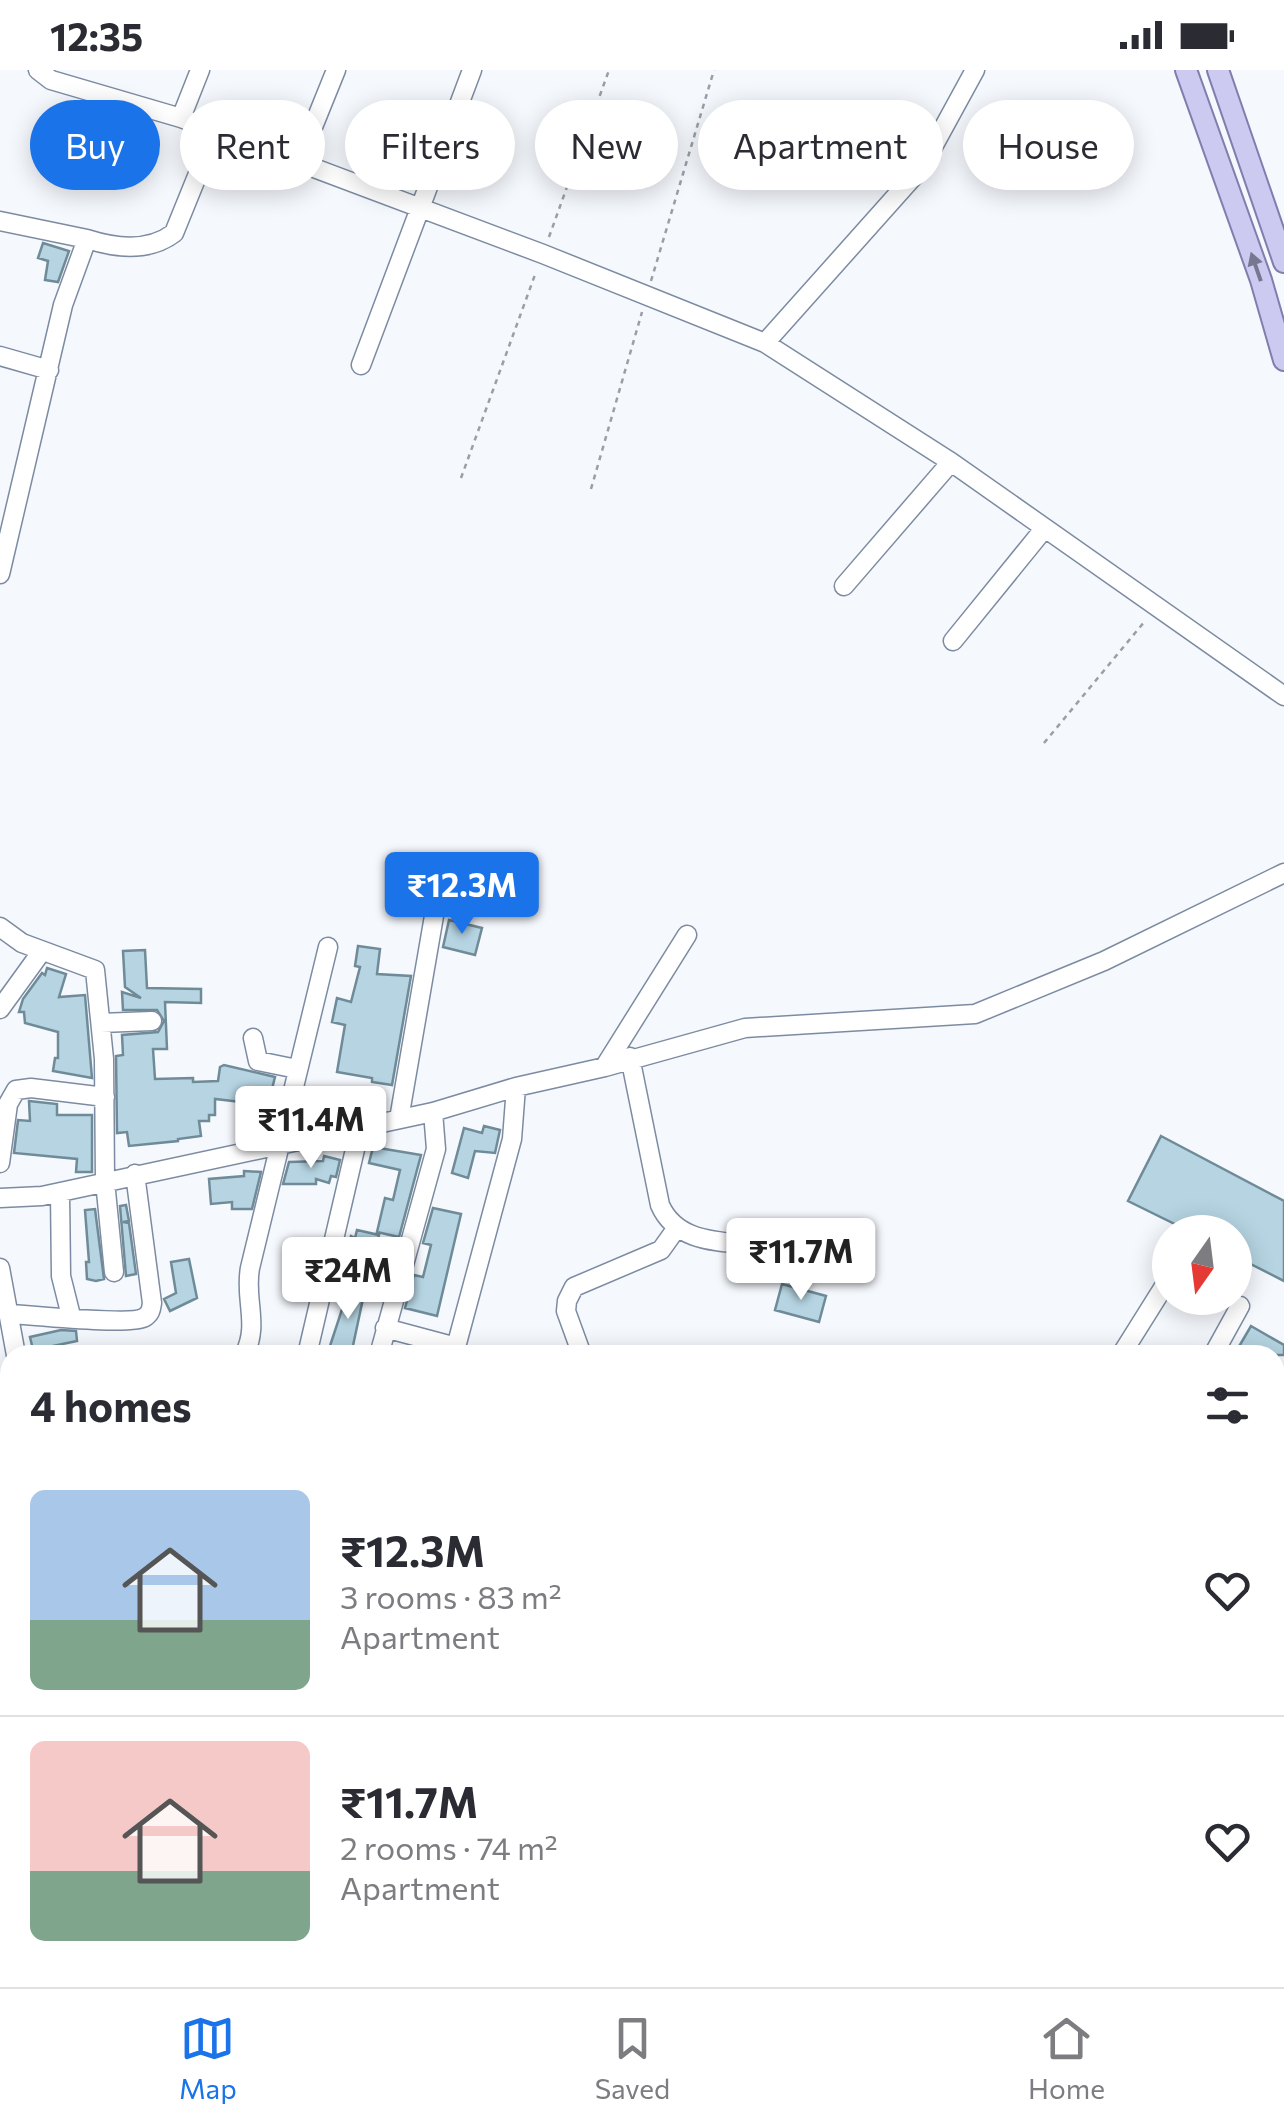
<!DOCTYPE html>
<html lang="en">
<head>
<meta charset="utf-8">
<style>
	body { margin:0; font-family:Commissioner,sans-serif; background:#f7f7f7; color:#2b2b33; height:100vh; display:flex; flex-direction:column; font-size:38px; white-space:nowrap }
	* { box-sizing:border-box; margin:0 }
	p { font-size:32px; color:#7c7c81 }
	.icon { flex:none; width:55px; height:55px; fill:none; stroke:currentColor; stroke-width:2; stroke-linecap:round; stroke-linejoin:round }
	.map { position:relative; flex:1; overflow:hidden }
	.panel { position:absolute; left:0px; top:1275px; width:1285px; height:642px; display:flex; flex-direction:column; background:#fff; border-radius:30px 30px 0 0; box-shadow:0 5px 25px #0003 }
	.panel>* { flex:none }
	.top-card { position:absolute; left:30px; top:30px; width:1225px; height:90px; display:flex; gap:20px }
	.needle { width:65px; rotate:194deg }
	.fabs { position:absolute; left:1152px; top:1145px; display:grid; gap:20px }
	.fabs a { display:grid; place-items:center; width:100px; height:100px; border-radius:50%; background:#fff; box-shadow:0 5px 25px #0003; font-size:50px }
	.price { position:absolute; translate:-50% -85px; padding:0 22px; border-radius:10px; background:#fff; color:#222; font-size:32px; line-height:65px; filter:drop-shadow(0 2px 5px #0008) }
	.price::after { content:''; position:absolute; left:50%; top:60px; width:30px; height:22px; margin-left:-15px; background:inherit; clip-path:polygon(0 0,100% 0,50% 100%) }
	.price.current { background:#1a73e8; color:#fff }
	ul { padding:0; list-style:none }
	li { display:flex; align-items:center; gap:30px; height:250px; padding:0 30px }
	li+li { border-top:2px solid #e1e1e2 }
	li span { display:grid; place-items:center; flex:none; width:280px; height:200px; border-radius:15px; color:#555 }
	li>.icon { margin-inline-start:auto }
	span .icon { width:120px; height:120px; fill:#fffc; stroke-width:1 }
	li b { font-size:42px }
	h2 { display:flex; justify-content:space-between; align-items:center; height:120px; padding:0 30px; font-size:42px }
	.tag { padding:0 35px; border-radius:45px; background:#fff; box-shadow:0 5px 25px #0003; font-size:35px; line-height:90px }
	.tag.current { background:#1a73e8; color:#fff }
	.status { display:flex; justify-content:space-between; align-items:center; height:70px; padding:0 50px; background:#fff; direction:ltr }
	.status svg { height:28px; fill:currentColor }
	.tabs { display:flex; justify-content:space-around; align-items:center; height:140px; border-top:2px solid #e1e1e2; background:#fff; font-size:28px; color:#7c7c81 }
	.tabs a { display:grid; justify-items:center; gap:5px }
	.tabs .current { color:#1a73e8 }
	.map>svg:first-child { display:block }
</style>
</head>
<body>
<div class="status"><b>12:35</b><svg viewBox="0 0 49 12"><path d="M0 12V9h3v3zM5 12V6h3v6zM10 12V3h3v9zM15 12V0h3v12zM26 1h20v11H26zM47 4h2v5h-2z"/></svg></div>
<div class="map">
<svg width="1284" height="1917" viewBox="0 0 1284 1917">
	<rect width="100%" height="100%" fill="#f5f8fd"/>
	<!-- building -->
	<path fill="#b6d4e2" stroke="#6f8b98" stroke-width="2.5" d="M43,173l26,8 -11,31 -13,-2 3,-19 -10,-3z
		M449,850l33,8 -7,27 -32,-8z
		M358,876l22,3 -3,25 34,2 -19,109 -20,-3v-4l-35,-6 8,-47 -13,-3 5,-24 14,4 9,-35 -5,-1z
		M145,880l2,38 54,1v14l-36,-1 2,47h-14l2,30 38,-1v4l25,-1 2,-14 4,-2 51,12 -7,28 -53,-6v16h-6v6h-10l2,15 -23,3v2l-49,5 -2,-14 -10,1 -1,-77 7,-1 -1,-20 36,-3 6,-11 -7,-11h-34l-1,-18 19,6 -16,-11 -2,-36z
		M47,898l19,6 -7,23 26,-2 7,83 -39,-7 2,-13h3v-26l-33,-9 -1,-11h-5l4,-13 19,-26 3,2z
		M29,1031l28,3v11h35v57h-16l1,-13 -63,-6 4,-33 12,1z
		M484,1056l16,4 -5,23 -20,-2 -7,27 -16,-5 12,-45 18,5z
		M1161,1066l123,65v80l-49,-25v-24h-44l-63,-31z
		M373,1077l48,8 -22,82 -22,-5 8,-34 8,2 7,-30 -31,-7z
		M324,1086l16,4 -4,17 -5,-1 -2,7 -13,-4v5h-33l6,-22 34,-1z
		M244,1101l17,1 -9,37h-20v-7l-21,2 -2,-25 35,-3z
		M126,1135l3,16 -6,1 6,1 7,51 -10,2 -6,-70z
		M433,1138l28,6 -24,102 -32,-8 9,-33 9,2 8,-32 -8,-2z
		M95,1139l9,70 -8,2 -9,-2 -1,-17h3l-4,-52z
		M357,1160l22,5 -6,25 -27,-6 5,-18 4,2z
		M189,1189l8,39 -27,13 -6,-12 12,-6 -5,-31z
		M351,1212l12,3 1,9 -13,61h-24z
		M782,1214l44,12 -7,26 -44,-12z
		M1251,1256l33,19v10h-50z
		M61,1260l15,1 1,10 -29,6v4l-14,3 -4,-17z"/>
	<g fill="none" stroke-linecap="round" stroke-linejoin="round">
		<defs>
			<path id="minor" d="M38,0l13,10 130,38 362,136 222,89 186,119 333,234
				M181,48l19,-48
				M298,94l38,-94
				M0,151l87,18
				M765,273l157,-176 53,-97
				M0,286l49,14
				M361,295l111,-295
				M0,504l63,-269 24,-66c28,9 62,13 87,-6l41,-101
				M844,516l107,-124
				M953,571l91,-112
				M0,857l22,16 73,27 9,89 1,122 9,91
				M0,939l42,-58
				M101,953l51,-2
				M253,968l5,23 39,8
				M630,987l30,148c17,39 62,36 99,41
				M605,996l82,-131
				M399,1049l40,-232
				M0,1093l8,-59 8,-14 15,-2 74,9
				M60,1122l1,84 10,40
				M0,1128l42,-2 391,-84 83,-25 89,-20 140,-39 230,-14 129,-53 180,-88
				M0,1198l16,87
				M9,1244c22,1 124,12 136,3 6,-4 6,-8 7,-14l-17,-129
				M385,1258l71,19 56,-208 4,-52
				M244,1285c16,-30 0,-56 6,-87l78,-321
				M307,1285l53,-227
				M379,1285l57,-206 -3,-37
				M582,1285l-16,-44 1,-10 7,-14 87,-37 15,-21
				M1121,1285l47,-75
				M1213,1285l27,-49
				M1275,1466l9,4
				M0,1529l10,1
				M0,1634l10,-2
				M1275,1822l9,4
				M7,1917l3,-14
				M72,1917l1,-9
				M202,1917l3,-9
				M346,1917l3,-9
				M724,1917l2,-9"/>
			<path id="major" d="M1186,0l75,210 23,80
				M1218,0l66,192"/>
		</defs>
		<!-- minor casing -->
		<use href="#minor" stroke="#7c8ba1" stroke-width="21"/>
		<!-- major casing -->
		<use href="#major" stroke="#7f7fad" stroke-width="24"/>
		<!-- path -->
		<path stroke="#9a9fa6" stroke-width="2.5" stroke-dasharray="5 5" stroke-linecap="butt" d="M549,167l60,-167
			M651,211l63,-211
			M461,408l75,-206
			M591,419l51,-177
			M1044,673l101,-122
			M484,1917l4,-9"/>
		<!-- minor -->
		<use href="#minor" stroke="#fff" stroke-width="18"/>
		<!-- major -->
		<use href="#major" stroke="#cdcaf2" stroke-width="20"/>
	</g>
	<!-- one-way arrows -->
	<defs><path id="oneway-solid" d="M-6-.8H1V-3.2L6.5 0L1 3.2V.8H-6Z" transform="scale(2.5)"/></defs>
	<use fill="#75788e" href="#oneway-solid" transform="translate(1256 197) rotate(-109)"/>
</svg>
<div class="fabs">
<a><svg class="needle" viewBox="-14 -14 28 28"><path d="M0-13l5 13h-10z" fill="#e53935"/><path d="M0 13l5-13h-10z" fill="#7c7c81"/></svg></a>
</div>
<b class="price current" style="left:462px;top:867px">₹12.3M</b>
<b class="price" style="left:311px;top:1101px">₹11.4M</b>
<b class="price" style="left:801px;top:1233px">₹11.7M</b>
<b class="price" style="left:348px;top:1252px">₹24M</b>
<div class="top-card">
<a class="tag current">Buy</a>
<a class="tag">Rent</a>
<a class="tag">Filters</a>
<a class="tag">New</a>
<a class="tag">Apartment</a>
<a class="tag">House</a>
</div>
<section class="panel">
<h2>4 homes<svg class="icon" aria-label="filters" viewBox="0 0 24 24"><path d="M4 7h16M4 17h16"/><circle cx="9" cy="7" r="2"/><circle cx="15" cy="17" r="2"/></svg></h2>
<ul>
<li><span style="background:linear-gradient(#a9c7e8 65%,#7fa58c 0)"><svg class="icon" aria-label="home" viewBox="0 0 24 24"><path d="M3 11l9-7 9 7M6 9v11h12V9"/></svg></span><div><b>₹12.3M</b><p>3 rooms · 83 m²</p><p>Apartment</p></div><svg class="icon" aria-label="heart" viewBox="0 0 24 24"><path d="M12 20l-8-8c-3-5 5-10 8-4 3-6 11-1 8 4z"/></svg></li>
<li><span style="background:linear-gradient(#f6c9c9 65%,#7fa58c 0)"><svg class="icon" aria-label="home" viewBox="0 0 24 24"><path d="M3 11l9-7 9 7M6 9v11h12V9"/></svg></span><div><b>₹11.7M</b><p>2 rooms · 74 m²</p><p>Apartment</p></div><svg class="icon" aria-label="heart" viewBox="0 0 24 24"><path d="M12 20l-8-8c-3-5 5-10 8-4 3-6 11-1 8 4z"/></svg></li>
</ul>
</section>
</div>
<nav class="tabs">
<a class="current"><svg class="icon" aria-label="map" viewBox="0 0 24 24"><path d="M3 6l6-2 6 2 6-2v14l-6 2-6-2-6 2zM9 4v14M15 6v14"/></svg>Map</a>
<a><svg class="icon" aria-label="saved" viewBox="0 0 24 24"><path d="M7 4h10v16l-5-4-5 4z"/></svg>Saved</a>
<a><svg class="icon" aria-label="home" viewBox="0 0 24 24"><path d="M3 11l9-7 9 7M6 9v11h12V9"/></svg>Home</a>
</nav>
</body>
</html>
